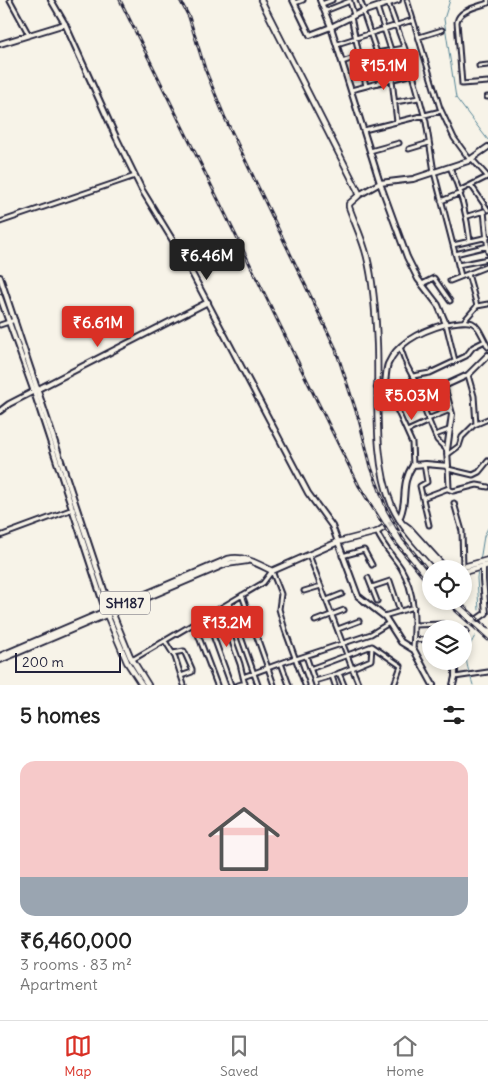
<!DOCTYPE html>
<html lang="en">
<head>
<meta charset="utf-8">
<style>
	body { margin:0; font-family:Delius,sans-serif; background:#f2f2f2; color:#222; height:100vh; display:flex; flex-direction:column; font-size:19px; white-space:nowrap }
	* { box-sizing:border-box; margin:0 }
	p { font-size:16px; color:#767676 }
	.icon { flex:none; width:28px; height:28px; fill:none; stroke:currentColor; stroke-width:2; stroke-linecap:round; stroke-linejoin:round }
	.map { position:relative; height:685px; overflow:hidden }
	.drawer { display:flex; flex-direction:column; background:#fff; flex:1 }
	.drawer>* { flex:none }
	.buttons { position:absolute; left:422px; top:560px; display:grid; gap:10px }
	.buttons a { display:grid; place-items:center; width:50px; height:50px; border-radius:50%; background:#fff; box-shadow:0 2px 8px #0003; font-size:25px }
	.scale { position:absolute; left:15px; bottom:12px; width:106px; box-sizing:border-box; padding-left:5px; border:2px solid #22223b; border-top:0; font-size:14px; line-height:18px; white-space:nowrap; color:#22223b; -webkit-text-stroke:4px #f7f3e8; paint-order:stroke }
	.price { position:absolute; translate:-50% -42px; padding:0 11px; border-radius:5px; background:#d93025; color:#fff; font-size:16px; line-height:32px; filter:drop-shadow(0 1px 2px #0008) }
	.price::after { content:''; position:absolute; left:50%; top:30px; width:15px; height:11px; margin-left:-8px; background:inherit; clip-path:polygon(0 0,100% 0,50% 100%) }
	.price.selected { background:#222; color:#fff }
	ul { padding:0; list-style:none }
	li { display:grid; align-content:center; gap:10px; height:265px; padding:0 20px }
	li span { display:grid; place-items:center; height:155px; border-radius:15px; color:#555 }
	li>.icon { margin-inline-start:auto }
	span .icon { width:90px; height:90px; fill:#fffc; stroke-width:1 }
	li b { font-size:21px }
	h2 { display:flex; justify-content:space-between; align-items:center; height:60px; padding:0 20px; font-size:21px }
	.dock { display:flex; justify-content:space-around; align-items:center; height:70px; border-top:1px solid #e0e0e0; background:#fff; font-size:14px; color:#767676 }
	.dock a { display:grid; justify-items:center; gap:2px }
	.dock .selected { color:#d93025 }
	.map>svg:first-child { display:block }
</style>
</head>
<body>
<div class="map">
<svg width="488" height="685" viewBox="0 0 488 685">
	<rect width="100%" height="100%" fill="#f7f3e8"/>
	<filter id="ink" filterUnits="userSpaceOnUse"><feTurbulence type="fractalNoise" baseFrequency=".02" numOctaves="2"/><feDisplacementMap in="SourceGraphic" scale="10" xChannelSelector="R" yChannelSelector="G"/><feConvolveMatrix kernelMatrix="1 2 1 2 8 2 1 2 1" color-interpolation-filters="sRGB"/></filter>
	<g filter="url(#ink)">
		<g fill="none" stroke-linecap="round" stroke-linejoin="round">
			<!-- stream -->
			<path stroke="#558496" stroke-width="1" d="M450,0l-6,19 12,79 32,42
				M480,561l4,-25 4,-8
				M478,570l-1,8 2,32
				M473,685c-7,-24 -11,-27 2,-49"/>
			<!-- secondary-tunnel -->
			<path stroke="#ccc9c5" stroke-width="4" stroke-dasharray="4 2" stroke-linecap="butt" d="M466,631l13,-13"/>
			<!-- primary-tunnel -->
			<path stroke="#ccc9c5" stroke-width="4.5" stroke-dasharray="4.5 2" stroke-linecap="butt" d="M383,528l12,-7"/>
			<defs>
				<path id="minor" d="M10,0l19,35
					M360,0l4,11
					M387,0l22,60 17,62 8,50 27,104
					M407,0l33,108 14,30 16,22
					M488,0v1
					M350,2l4,13
					M295,3l8,-3
					M488,3c-11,4 -29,7 -31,19l5,62 26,-2
					M322,4l10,-4
					M377,7l14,43
					M325,11l25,-10
					M363,12l14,41 15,27 5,42
					M351,17l15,69
					M419,37l23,-7
					M337,44l76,-24
					M342,62l18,-6 44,-8
					M479,66l9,-1
					M351,90l62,-16
					M487,97h1
					M395,102l24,-4
					M364,130l77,-19
					M409,149l20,-6
					M370,151l29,-8
					M472,159l16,18
					M450,167c11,25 17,47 20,74
					M471,185l17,25
					M461,190l26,-13
					M441,201l20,-8
					M484,211l4,41
					M468,216l16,-5
					M0,222l135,-46
					M453,245l35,-8
					M455,254l33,-8
					M458,265l30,-6
					M468,274l9,32
					M450,281l38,-15
					M422,284l12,-6 16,23
					M464,321l13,-15 11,-2
					M0,325l15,-5
					M400,347l7,19 15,28 4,20 11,26 10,10
					M455,361l-9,-37c31,-5 28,-4 42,23
					M468,375l6,21 2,28
					M413,376l17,-3 36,-17 7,-9 12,-6
					M385,383l27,60 1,22
					M391,397l25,-14
					M423,398l22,-9
					M428,419l22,-9
					M407,431l22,-10
					M435,435l14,-5
					M447,455l12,-9 3,-9 12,-12 14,-6
					M448,469l25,6 6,-3 9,-11
					M448,489l5,2 24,-6 11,2
					M423,499l-3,-13 7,-4 -3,-18
					M454,503l8,28 1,36
					M429,525l-6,-26 2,-2 24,-9 -1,-22
					M377,532c6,14 16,24 24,36 15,25 14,54 12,81
					M0,536l73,-27
					M309,555l43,113 -20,8 3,9
					M342,556l22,-6 8,15
					M368,578l9,23
					M372,587l18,-6 10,30
					M304,591l17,-5
					M242,595l32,90
					M327,600l15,-6
					M229,603l29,82
					M220,608l20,56 5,21
					M206,616l25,69
					M384,616l30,-9
					M315,621l29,-11
					M194,624l23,61
					M415,625l28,-1 7,5
					M338,629l21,-8
					M414,640l17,-1
					M165,641l10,16 9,28
					M173,653l11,-2 8,18v3l-11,4
					M306,656l10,29
					M296,659l75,-25 18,-11
					M132,660l131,-77 9,-12 9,23 -2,15 6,21 20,55
					M281,663l8,22
					M310,669l62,-23 29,20 -7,19
					M339,673l5,12
					M243,677l52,-19
					M455,677l33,-5
					M315,681l17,-5
					M238,685l7,-2
					M359,685l-7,-17 19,-8 1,-13"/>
				<path id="tertiary" d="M51,0l14,24
					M320,0l11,27 28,-14 39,-13
					M0,411l9,-7 199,-102
					M399,519c10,-19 0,-33 14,-54l13,-1 22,2 -1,-16 5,-36 -8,-28 24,-11 20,-20
					M338,542l20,54 27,21 16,25 13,8 19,35"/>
				<path id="secondary" d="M293,0l17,35 21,-8 49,156 27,74 11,22 20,26 8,19c-22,6 -48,17 -58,40 -2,5 -2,13 -3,19l-8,5
					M0,44l65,-20 51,113 26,53 44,72 122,231 24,33 6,16
					M359,195l21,-12 33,-4 55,-18 20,-14
					M0,277l111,334
					M0,297l34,95 72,220
					M479,618l7,-5 -3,-33v-14
					M464,634l2,-3
					M453,685l2,-8v-16"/>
				<path id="primary" d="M261,0l98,193 -1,3 -9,8v3c6,17 14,33 18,50 6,24 9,62 10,87 2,51 -5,114 15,162 11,24 31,43 48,63
					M405,525l4,3 37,41
					M456,569l32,-9
					M464,572l24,-7
					M112,612l18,44 18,29
					M107,615l20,47 15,23
					M0,656l228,-97c16,-4 30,5 44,12l66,-29 39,-10 6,-4
					M0,660l226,-96 21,-3"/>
			</defs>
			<!-- minor casing -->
			<use href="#minor" stroke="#22223b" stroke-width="7"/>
			<!-- tertiary casing -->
			<use href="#tertiary" stroke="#22223b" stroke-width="8"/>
			<!-- secondary casing -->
			<use href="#secondary" stroke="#22223b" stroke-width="8"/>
			<!-- primary casing -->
			<use href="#primary" stroke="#22223b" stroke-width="8"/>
			<!-- minor -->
			<use href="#minor" stroke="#f7f3e8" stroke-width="3"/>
			<!-- tertiary -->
			<use href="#tertiary" stroke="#f7f3e8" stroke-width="4"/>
			<!-- secondary -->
			<use href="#secondary" stroke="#f7f3e8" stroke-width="4"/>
			<!-- primary -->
			<use href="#primary" stroke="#f7f3e8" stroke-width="4.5"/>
			<defs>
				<path id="rail" d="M120,0l239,486 34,54 38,47
					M180,0l9,17 16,52 20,49 110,229 24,73 12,47 16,43 16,29 28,35
					M445,601l43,39
					M458,601l30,27"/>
			</defs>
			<!-- rail casing -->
			<use href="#rail" stroke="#22223b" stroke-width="3"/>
			<!-- rail -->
			<use href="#rail" stroke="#f7f3e8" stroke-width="1" stroke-dasharray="4" stroke-linecap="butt"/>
		</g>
	</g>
	<g text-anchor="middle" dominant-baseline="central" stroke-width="4" stroke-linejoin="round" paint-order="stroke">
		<!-- shield labels -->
		<rect fill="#f7f3e8" stroke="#62616f" stroke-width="1" x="100" y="591.5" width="50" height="23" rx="4"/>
		<g font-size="14" font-weight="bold" fill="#22223b">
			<text x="125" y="603">SH187</text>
		</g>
	</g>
</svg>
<div class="buttons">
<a><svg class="icon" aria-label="locate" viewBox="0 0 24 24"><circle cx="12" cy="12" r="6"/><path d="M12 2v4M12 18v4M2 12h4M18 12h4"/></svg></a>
<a><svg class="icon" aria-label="layers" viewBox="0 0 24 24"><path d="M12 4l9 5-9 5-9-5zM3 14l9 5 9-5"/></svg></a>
</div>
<div class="scale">200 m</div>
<b class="price" style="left:384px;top:91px">₹15.1M</b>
<b class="price selected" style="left:207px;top:281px">₹6.46M</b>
<b class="price" style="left:98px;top:348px">₹6.61M</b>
<b class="price" style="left:412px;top:421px">₹5.03M</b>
<b class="price" style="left:227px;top:648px">₹13.2M</b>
</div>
<section class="drawer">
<h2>5 homes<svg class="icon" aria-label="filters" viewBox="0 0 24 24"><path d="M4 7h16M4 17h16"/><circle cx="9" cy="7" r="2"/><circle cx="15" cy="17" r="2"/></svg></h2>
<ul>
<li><span style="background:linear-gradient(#f6c9c9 75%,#9aa5b1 0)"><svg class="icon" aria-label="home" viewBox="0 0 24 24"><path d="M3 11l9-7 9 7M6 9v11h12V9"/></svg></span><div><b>₹6,460,000</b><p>3 rooms · 83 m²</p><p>Apartment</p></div></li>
</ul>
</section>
<nav class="dock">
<a class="selected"><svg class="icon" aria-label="map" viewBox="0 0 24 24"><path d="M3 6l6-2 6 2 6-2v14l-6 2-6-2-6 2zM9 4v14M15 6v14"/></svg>Map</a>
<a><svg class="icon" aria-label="saved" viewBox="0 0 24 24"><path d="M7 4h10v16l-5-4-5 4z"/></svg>Saved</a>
<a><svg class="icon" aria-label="home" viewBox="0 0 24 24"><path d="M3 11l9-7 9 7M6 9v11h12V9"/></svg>Home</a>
</nav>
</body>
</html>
